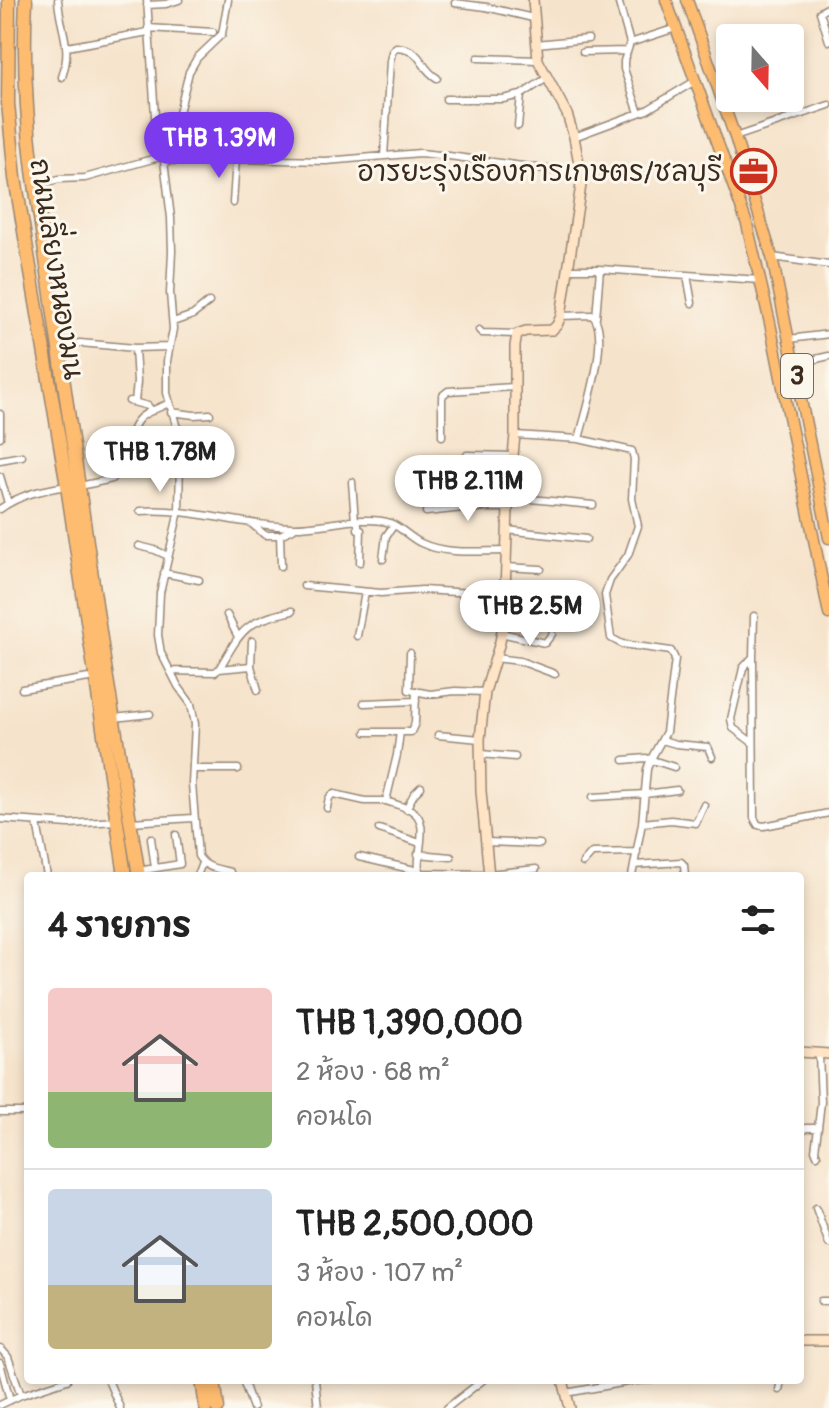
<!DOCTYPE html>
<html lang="th">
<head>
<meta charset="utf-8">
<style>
	body { margin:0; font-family:Pangolin,"Playpen Sans Thai",sans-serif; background:#f6f6f6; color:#222; height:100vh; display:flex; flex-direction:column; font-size:30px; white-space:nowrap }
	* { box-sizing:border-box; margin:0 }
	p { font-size:26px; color:#767676 }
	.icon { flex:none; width:44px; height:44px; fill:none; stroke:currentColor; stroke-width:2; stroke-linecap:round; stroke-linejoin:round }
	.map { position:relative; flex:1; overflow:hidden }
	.drawer { position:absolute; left:24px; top:872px; width:780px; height:512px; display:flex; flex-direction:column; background:#fff; border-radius:8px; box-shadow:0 4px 12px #0003 }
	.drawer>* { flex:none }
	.needle { width:52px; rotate:160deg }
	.buttons { position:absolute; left:716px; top:24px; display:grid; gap:16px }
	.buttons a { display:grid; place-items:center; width:88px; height:88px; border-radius:8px; background:#fff; box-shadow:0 4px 12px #0003; font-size:40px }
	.price { position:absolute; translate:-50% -68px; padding:0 18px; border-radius:28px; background:#fff; color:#222; font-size:26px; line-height:52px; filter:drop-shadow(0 2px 4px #0008) }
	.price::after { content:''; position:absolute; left:50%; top:48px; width:24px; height:18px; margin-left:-12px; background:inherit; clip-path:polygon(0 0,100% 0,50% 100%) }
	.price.on { background:#7c3aed; color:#fff }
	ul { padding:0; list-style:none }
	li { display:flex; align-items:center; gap:24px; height:200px; padding:0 24px }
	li+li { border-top:2px solid #e0e0e0 }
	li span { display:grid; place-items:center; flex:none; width:224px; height:160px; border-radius:8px; color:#555 }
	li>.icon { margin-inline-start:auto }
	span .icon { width:96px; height:96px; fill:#fffc; stroke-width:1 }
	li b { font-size:34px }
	h2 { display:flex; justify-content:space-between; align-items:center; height:96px; padding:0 24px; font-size:34px }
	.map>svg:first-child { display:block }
</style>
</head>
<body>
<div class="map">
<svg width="829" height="1408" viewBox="0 0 829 1408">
	<rect width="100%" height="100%" fill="#fbf7ec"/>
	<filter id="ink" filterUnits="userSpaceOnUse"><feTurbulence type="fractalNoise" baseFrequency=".0125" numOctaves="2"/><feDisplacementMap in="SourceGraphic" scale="16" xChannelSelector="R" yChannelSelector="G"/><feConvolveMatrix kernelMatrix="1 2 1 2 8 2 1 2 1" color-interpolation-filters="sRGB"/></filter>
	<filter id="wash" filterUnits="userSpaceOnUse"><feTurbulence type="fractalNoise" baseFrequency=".006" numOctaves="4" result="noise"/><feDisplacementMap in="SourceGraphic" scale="32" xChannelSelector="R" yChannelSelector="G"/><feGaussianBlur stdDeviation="1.8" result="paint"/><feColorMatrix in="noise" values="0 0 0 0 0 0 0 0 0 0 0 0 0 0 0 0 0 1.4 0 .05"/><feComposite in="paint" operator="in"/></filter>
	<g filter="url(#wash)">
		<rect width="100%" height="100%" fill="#f6e3cb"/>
	</g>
	<g filter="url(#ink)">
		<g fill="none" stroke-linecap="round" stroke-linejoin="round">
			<defs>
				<path id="street" d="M58,0c2,31 15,45 4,77
					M147,0l9,130 8,31 7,57 1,33 -2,42 3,36 -6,32v32l12,42 1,22 -1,54 -19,82 -2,42 3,18 17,33 13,18 4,20 -3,60 6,72c7,12 20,13 32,16l1,4
					M618,0l12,43 -6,18v8l15,44
					M455,3l31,4 47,11
					M147,5l19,-1 13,-4
					M829,7l-9,5 9,29
					M148,28l65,4
					M630,43l46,-15
					M536,44l52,-5
					M67,47l81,-15
					M583,52l44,-1
					M478,58l60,2
					M446,99h57l18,-4 26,-17
					M518,126l3,-31
					M574,137l73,-27 48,-29
					M735,137l94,-32
					M159,139l14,-7 2,-3 14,-57 8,-14 25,-24 6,-34
					M384,156l6,-95 2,-9 4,-5c28,2 22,20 41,31
					M164,161l72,-2 90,2 94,-8 29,3 132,18
					M36,190l7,-2 1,-5 15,-4 26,-1 78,-22
					M233,203l3,-44
					M772,257l57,8
					M568,269h32l160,11
					M687,275l5,28
					M561,316l31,-1c20,18 -7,99 -13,124
					M596,318l4,-49
					M173,322l20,-7 16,-13
					M479,330l3,3 35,1
					M789,339l40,-5
					M59,346l21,-3 55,5 33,-1
					M794,364l35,-8
					M129,401l19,5 4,5
					M135,402l2,-20 -2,-34
					M171,412l23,3 16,-1
					M0,414v23
					M515,435l64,4 53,12 2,8 -2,40 6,27 -10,29 -18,25 -5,15 6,43 11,6 49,7 4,8 -9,73 -15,27 -4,10 -5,54 -10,53
					M442,436v-38l1,-3 5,-4 66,-4
					M467,455l47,1
					M0,460l22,-4
					M0,476l8,27
					M352,482l3,39
					M80,486l32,-7c9,-15 18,-51 27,-60 7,-8 21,-11 30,-16
					M510,497l83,8
					M0,509c21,-15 42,-19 67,-23
					M140,511c51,-4 101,15 152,16 28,1 72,-13 98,-4 11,4 20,15 31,20 25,12 58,8 85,8
					M426,512l37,-4h45
					M358,521v8l3,1 -1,32
					M253,525l12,10h15l13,-6
					M507,530l79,9
					M280,535l1,31
					M139,546l16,4 13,6
					M383,559l3,-23 8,-11
					M506,567l35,2
					M164,573l35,7
					M304,586l77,7 41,-3 83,5
					M505,598l28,2
					M504,608l27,2
					M227,615l11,22
					M754,616l-1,41 1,161 4,7 6,1 65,-13
					M504,619l24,3
					M501,633l44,10 7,-9
					M357,636l8,-44
					M252,641l-1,25 7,24
					M410,653l-1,37 21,4 25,-3 30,1
					M495,658l25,3 35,13
					M752,658l-9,10 -12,51 2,9 20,15
					M219,669l32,-3
					M170,671l45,1 4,-3c24,-41 25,-47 73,-58
					M22,689l73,-12
					M364,703l52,-2
					M114,718l36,-4
					M366,732h45l4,-9 1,-32
					M400,732l-3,23 -11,46c8,3 17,5 25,9 20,11 5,42 8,61l3,2 67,1 47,-5
					M438,735l42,4
					M662,740l14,4 32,3 4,10
					M480,754l35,3
					M624,760l22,-2 28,9
					M193,769h45
					M593,797l52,-3 32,-4
					M327,808c1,-6 1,-12 7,-14l31,7h21
					M406,809l8,-15 7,-7
					M0,819l69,5 47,-3
					M131,822l62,-4
					M37,823l10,53
					M642,823l29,-3 25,3 8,-18
					M379,829l41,14
					M151,838l4,30
					M486,842l54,2
					M418,854l33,3
					M359,857l60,14
					M583,863l9,-10 45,-1
					M634,865l47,-3 3,3 1,11
					M138,871l42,-7 -4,-29
					M197,876l5,-13
					M27,895l1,-1
					M0,1112h28
					M800,1134l5,-6h13l3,-26 -2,-47
					M817,1155l-2,-5 3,-22
					M816,1208l13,36
					M821,1301h8
					M1,1349l7,8 13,38
					M0,1363l10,37
					M108,1380l12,28
					M243,1380l10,28
					M315,1380l3,28
					M779,1390l2,-10
					M566,1393l67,-12 20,-1
					M0,1405l21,-10 46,-15
					M447,1408l36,-28"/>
				<path id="secondary" d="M489,876l-8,-85 -1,-52 5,-47 15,-50 4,-23 4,-111 7,-73v-89l2,-12 9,-3 26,-1 5,-5 4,-9 20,-131v-11l-7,-37 -7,-23 -29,-54 -5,-60
					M800,1052l29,2
					M800,1341h29
					M563,1380l7,28"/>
				<path id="primary" d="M666,0l81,224 23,99 59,291
					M687,0l48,137 37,120 57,281"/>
				<path id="highway" d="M9,0l-1,103 7,75 52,308 58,390
					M26,0c-3,57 0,113 7,170l72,496 34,210
					M202,1380l4,28
					M214,1380l4,28"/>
			</defs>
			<!-- street casing -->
			<use href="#street" stroke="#988674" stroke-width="9"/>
			<!-- secondary casing -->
			<use href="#secondary" stroke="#988674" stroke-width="12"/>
			<!-- primary casing -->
			<use href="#primary" stroke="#988674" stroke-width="13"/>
			<!-- highway casing -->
			<use href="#highway" stroke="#988674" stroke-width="15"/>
			<!-- street -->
			<use href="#street" stroke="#fff" stroke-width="6"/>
			<!-- secondary -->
			<use href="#secondary" stroke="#ffe4c6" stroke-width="9"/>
			<!-- primary -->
			<use href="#primary" stroke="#febc70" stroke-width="10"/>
			<!-- highway -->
			<use href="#highway" stroke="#febc70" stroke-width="12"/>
		</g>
	</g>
	<!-- icons -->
	<defs>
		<symbol id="office-ring" viewBox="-11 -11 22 22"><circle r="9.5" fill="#fbf7ec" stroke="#c8321e" stroke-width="1.5"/><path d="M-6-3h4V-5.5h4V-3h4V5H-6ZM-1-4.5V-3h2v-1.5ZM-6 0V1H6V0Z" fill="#c8321e"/></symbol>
	</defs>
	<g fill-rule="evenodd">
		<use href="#office-ring" x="728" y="146" width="51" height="51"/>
	</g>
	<g text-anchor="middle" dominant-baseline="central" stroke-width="6" stroke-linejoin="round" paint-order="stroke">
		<!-- shield labels -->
		<rect fill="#fbf7ec" stroke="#75685c" stroke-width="2" x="781" y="354" width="32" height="44" rx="6"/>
		<g font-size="26" font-weight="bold" fill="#3b2a1e">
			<text x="797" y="376">3</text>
		</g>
		<!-- poi labels -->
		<g font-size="28" fill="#3b2a1e" stroke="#fbf7ec" text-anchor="end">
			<text x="722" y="172">อารยะรุ่งเรืองการเกษตร/ชลบุรี</text>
		</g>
		<!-- street labels -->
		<g font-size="28" fill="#3b2a1e" stroke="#fbf7ec">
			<text transform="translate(56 269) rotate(81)">ถนนเลี่ยงหนองมน</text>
		</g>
	</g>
</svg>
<div class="buttons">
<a><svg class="needle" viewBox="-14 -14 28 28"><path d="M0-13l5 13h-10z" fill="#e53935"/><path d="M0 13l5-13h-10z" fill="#767676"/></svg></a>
</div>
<b class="price on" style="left:219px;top:180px">THB 1.39M</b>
<b class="price" style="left:160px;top:494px">THB 1.78M</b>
<b class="price" style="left:468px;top:523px">THB 2.11M</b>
<b class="price" style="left:530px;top:648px">THB 2.5M</b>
<section class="drawer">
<h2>4 รายการ<svg class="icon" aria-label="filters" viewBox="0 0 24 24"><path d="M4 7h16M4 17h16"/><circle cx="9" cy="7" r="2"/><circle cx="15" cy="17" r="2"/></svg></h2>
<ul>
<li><span style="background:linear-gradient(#f6c9c9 65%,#8fb573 0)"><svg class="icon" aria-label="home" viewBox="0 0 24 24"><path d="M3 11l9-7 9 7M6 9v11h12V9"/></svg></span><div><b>THB 1,390,000</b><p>2 ห้อง · 68 m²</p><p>คอนโด</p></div></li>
<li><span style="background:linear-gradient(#c9d6e8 60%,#c2b280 0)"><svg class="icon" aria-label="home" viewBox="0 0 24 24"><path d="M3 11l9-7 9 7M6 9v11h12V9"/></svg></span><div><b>THB 2,500,000</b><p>3 ห้อง · 107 m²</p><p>คอนโด</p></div></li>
</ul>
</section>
</div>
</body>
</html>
